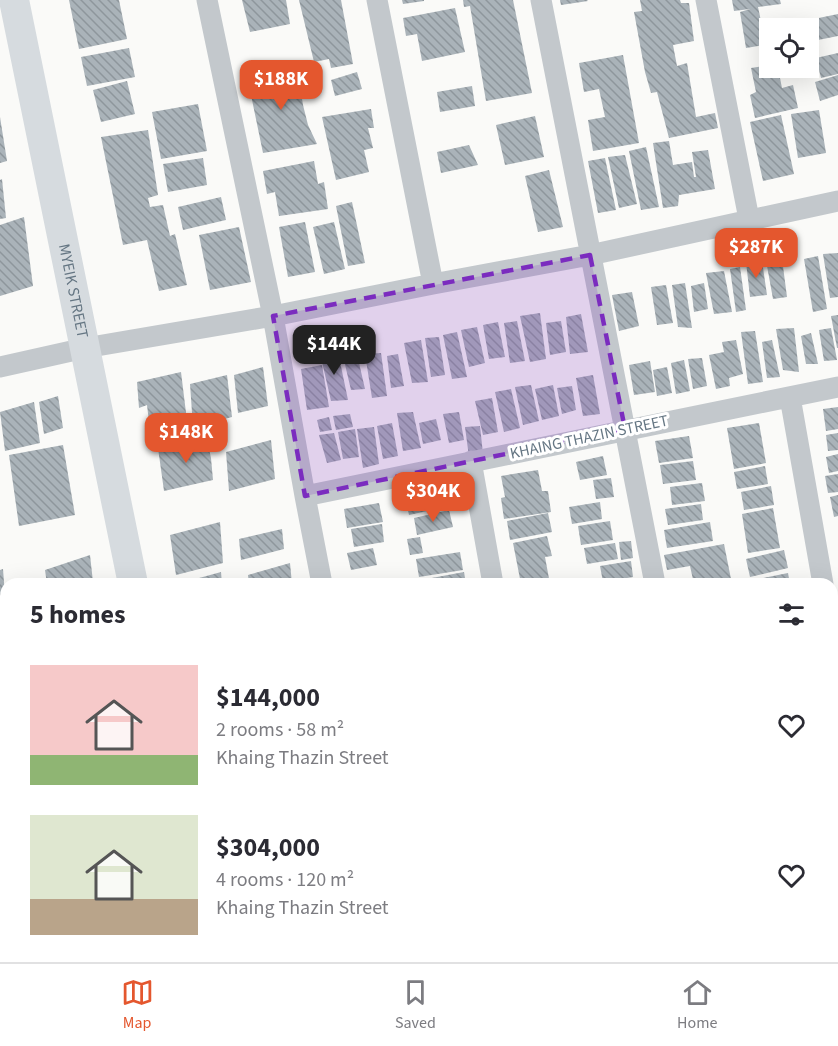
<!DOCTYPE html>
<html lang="en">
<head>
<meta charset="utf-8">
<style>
	body { margin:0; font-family:"Source Sans 3",sans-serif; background:#f7f7f7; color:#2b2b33; height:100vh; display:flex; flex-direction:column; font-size:22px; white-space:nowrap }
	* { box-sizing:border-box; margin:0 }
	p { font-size:20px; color:#7c7c81 }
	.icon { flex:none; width:33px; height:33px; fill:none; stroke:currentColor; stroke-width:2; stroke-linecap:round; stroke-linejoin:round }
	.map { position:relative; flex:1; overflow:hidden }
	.drawer { position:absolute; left:0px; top:578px; width:838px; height:386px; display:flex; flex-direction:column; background:#fff; border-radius:18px 18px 0 0; box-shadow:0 6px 24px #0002 }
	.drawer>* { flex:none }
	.tools { position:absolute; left:759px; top:18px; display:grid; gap:12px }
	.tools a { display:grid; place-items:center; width:60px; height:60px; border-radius:0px; background:#fff; box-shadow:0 6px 24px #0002; font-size:30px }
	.price { position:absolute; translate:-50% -51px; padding:0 14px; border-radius:12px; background:#e4572e; color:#fff; font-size:20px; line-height:39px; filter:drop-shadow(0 2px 3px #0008) }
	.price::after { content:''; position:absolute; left:50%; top:36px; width:18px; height:14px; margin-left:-9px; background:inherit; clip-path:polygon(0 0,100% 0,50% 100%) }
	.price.current { background:#222; color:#fff }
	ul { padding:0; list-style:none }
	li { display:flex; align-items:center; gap:18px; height:150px; padding:0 30px }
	li span { display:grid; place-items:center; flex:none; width:168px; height:120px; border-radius:0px; color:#555 }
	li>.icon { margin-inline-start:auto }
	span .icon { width:72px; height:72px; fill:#fffc; stroke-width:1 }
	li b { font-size:26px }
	h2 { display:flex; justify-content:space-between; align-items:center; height:72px; padding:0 30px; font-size:26px }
	.menu { display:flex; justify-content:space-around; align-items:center; height:84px; border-top:2px solid #e1e1e2; background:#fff; font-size:16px; color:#7c7c81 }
	.menu a { display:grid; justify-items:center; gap:3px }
	.menu .current { color:#e4572e }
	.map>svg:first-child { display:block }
</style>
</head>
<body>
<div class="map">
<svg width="838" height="962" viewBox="0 0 838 962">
	<defs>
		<pattern id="building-back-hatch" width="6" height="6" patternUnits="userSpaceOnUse" patternTransform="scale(1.5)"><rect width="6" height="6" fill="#aab3b9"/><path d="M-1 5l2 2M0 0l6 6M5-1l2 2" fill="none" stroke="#8e969c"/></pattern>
	</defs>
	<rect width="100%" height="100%" fill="#fafaf8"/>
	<!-- building -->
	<path fill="url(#building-back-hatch)" d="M69,0h50l8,39 -48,10z
		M242,0h44l4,24 -40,8z
		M299,0h42l12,64 -22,4 -2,-9 -15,3z
		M402,0h22v1l-21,3z
		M463,0h50l19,93 -46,8 -16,-95 -6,1z
		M560,0h27l1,1 -27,4z
		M640,0h40l1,3h8l5,38 -21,4 4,21 10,-3 9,54 19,-4 3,15 -49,10 -12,-46 -6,1 -6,-21 -11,-60 8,-1z
		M732,0h48l1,4 -23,3 4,19 24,-4 1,6h-17v16l-24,4 -6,-36 10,-3 -16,2z
		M455,8l10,44 -43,9 -5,-27 -11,2 -3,-18z
		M838,14v22l-25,5 -4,-21z
		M129,48l6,29 -48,9 -6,-29z
		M838,53v21l-17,4 -5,-20z
		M623,55l16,88 -46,8 -5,-31 17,-3 -6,-28 -15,3 -5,-29z
		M770,65v3h8l4,20 11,-3 5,23 -43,10 -5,-23 6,-3 -5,-24z
		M297,67l6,38 5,20 9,19 -54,9 -12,-58 5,-1 -3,-21z
		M357,72l5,17 -27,7 -4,-16z
		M838,75v20l-18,6 -5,-19z
		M127,81l8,33 -34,8 -8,-32z
		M472,86l3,20 -35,6 -3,-20z
		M198,104l9,47 -46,8 -9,-47z
		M371,109l3,19h-6l5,20 -9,2 5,22 -33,8 -14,-63z
		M819,110l7,43 -28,5 -7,-44z
		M781,115l13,59 -31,7 -13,-59z
		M535,116l9,41 -39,8 -9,-40z
		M0,117l7,44 -7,2z
		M148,130l10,65 -10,3 2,9 13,-2 7,31 5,-2 12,51 -28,6 -12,-51 -24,5 -22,-108z
		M669,141l4,24 19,-3 2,15h2l-4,-25 16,-2 7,39 -36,6 -1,11 -15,2 -10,-65z
		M469,145l9,20 -37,8 -4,-21z
		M646,147l13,60 -18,3 -12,-59z
		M625,155l12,49 -18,4 -11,-51z
		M203,158l4,27 -39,7 -5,-28z
		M605,158l11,52 -18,3 -10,-52z
		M314,161l4,23 6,-2 4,27 -49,7 -4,-24 -8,2 -4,-23z
		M549,170l14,57 -25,5 -13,-56z
		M2,179l4,39 -6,1v-39z
		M221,197l5,23 -43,10 -5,-23z
		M352,202l13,61 -17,3 -12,-60z
		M24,217l9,69 -33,10v-71z
		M305,222l10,50 -27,5 -9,-50z
		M334,222l11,47 -21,5 -11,-47z
		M239,227l12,55 -41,8 -11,-55z
		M781,251l6,46 -14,2 -8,-44z
		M838,253v44l-8,1 -7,-44z
		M818,256l9,53 -14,3 -9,-53z
		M762,261l5,34 -17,2 -4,-35z
		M740,267l6,43 -10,2 -6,-43z
		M724,271l8,41 -18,2 -8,-41z
		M685,283l7,45 -14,-1 -6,-42z
		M704,283l4,26 -14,3 -3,-26z
		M666,285l7,38 -16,2 -6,-38z
		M632,292l7,34 -20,5 -7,-36z
		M540,313l6,46 -16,3 -10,-46z
		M581,314l7,38 -18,2 -4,-37z
		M838,315v33h-1l-6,-32z
		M517,321l8,40 -15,2 -6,-40z
		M561,321l5,31 -16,3 -4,-32z
		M498,322l7,35 -16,2 -6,-34z
		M477,327l8,36 -16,4 -8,-37z
		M794,328l5,44 -16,-2 -7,-41z
		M831,328l6,32 -13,1 -5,-31z
		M755,331l8,51 -15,2 -7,-52z
		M457,332l10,45 -15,2 -9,-44z
		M811,333l7,31h-12l-5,-28z
		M439,337l6,38 -14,2 -6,-39z
		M421,340l7,42 -16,1 -8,-40z
		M736,340l7,34 -14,4 1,8 -14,3 -7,-34 15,-3 -2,-10z
		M772,340l8,37 -13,1 -5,-36z
		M338,352l10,48 -17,1 -11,-48z
		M381,353l6,43 -15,2 -7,-44z
		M357,354l8,35 -14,1 -8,-34z
		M398,354l6,32 -13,2 -4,-32z
		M702,358l5,28 -14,3 -5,-30z
		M684,360l6,31 -14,3 -5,-31z
		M650,361l5,31 -21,3 -5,-30z
		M322,365l7,42 -22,3 -6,-41z
		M263,367l5,39 -30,7 -4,-38z
		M667,367l5,26 -15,3 -4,-26z
		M181,372l7,57 -37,10 -4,-34 -8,3 -2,-26z
		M227,375l5,42 -39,10 -3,-43z
		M593,375l7,39 -17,2 -7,-38z
		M531,385l8,36 -16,4 -8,-38z
		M553,385l6,31 -17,4 -7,-31z
		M572,386l4,24 -14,4 -5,-26z
		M511,389l9,39 -16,4 -9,-40z
		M58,396l5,32 -19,6 -5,-32z
		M492,398l6,34 -15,3 -8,-34z
		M34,402l6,41 -35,8 -5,-39z
		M838,407v22l-12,2 -3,-22z
		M413,412l8,36 -18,3 -6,-38z
		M459,412l5,28 -15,3 -6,-29z
		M350,414l3,13 -17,3 -3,-14z
		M329,417l3,13 -12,2 -3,-12z
		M436,419l5,21 -18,4 -4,-21z
		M392,423l6,33 -15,3 -6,-33z
		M759,423l7,40 -32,6 -7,-41z
		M480,426l3,28 -14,3 -4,-30z
		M374,427l5,37 -16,4 -6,-39z
		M355,429l4,28 -16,2 -5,-27z
		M334,433l7,27 -14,3 -8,-28z
		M838,433v17l-10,1 -2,-16z
		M206,436l5,22 2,22 -49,11 -6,-43z
		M689,436l4,22 -34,5 -4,-22z
		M271,440l4,39 -46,12 -3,-39z
		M63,445l12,70 -56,11 -10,-71z
		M838,454v17l-9,2 -3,-16z
		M603,456l4,19 -27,5 -4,-18z
		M693,461l3,19 -33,4 -3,-19z
		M765,466l3,18 -31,5 -3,-17z
		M538,470l4,21h6l3,21 -47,7 -3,-21 4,-1 -4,-21z
		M838,474v18l-10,1 -3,-17z
		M611,478l3,19 -18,2 -3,-19z
		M702,483l3,18 -33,4 -2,-18z
		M771,486l3,19 -30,5 -3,-18z
		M446,488l4,18 -41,9 -4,-18z
		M838,495v21l-4,1 -4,-20z
		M600,502l2,17 -30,5 -3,-17z
		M379,503l4,19 -36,6 -3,-19z
		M701,504l2,16 -35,5 -3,-16z
		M773,508l7,40 -32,5 -6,-39z
		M449,510l4,17 -36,8 -3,-17z
		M548,513l4,19 -42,8 -3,-19z
		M610,521l3,19 -32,5 -3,-19z
		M220,522l3,41 -47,12 -6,-40z
		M710,522l3,19 -46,7 -3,-18z
		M382,524l2,18 -30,5 -3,-18z
		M282,529l2,20 -43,11 -2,-21z
		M547,536l5,20 -7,1 5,27h-29l-8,-41z
		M420,537l3,16 -13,2 -3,-16z
		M631,541l2,17 -12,2 -2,-18z
		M615,543l3,16 -31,5 -3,-16z
		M724,544l8,40h-38l-4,-18 -23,4 -3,-15z
		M373,548l4,17 -26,5 -4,-17z
		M784,550l4,18 -38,9 -4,-18z
		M460,552l3,18 -44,7 -3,-18z
		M90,555l3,27 -5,2h-41l-2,-14z
		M631,561l2,16 -30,5 -3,-16z
		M290,563l2,21h-43l-1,-9z
		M3,569l2,27 -5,1v-27z
		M221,572l1,12h-41v-1z
		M464,572l2,12h-45v-4z
		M788,573l2,11h-46v-2z
		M6,613v17l-6,2v-18z
		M6,640v53l-6,1v-52z
		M6,715v23h-2l-2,-22z
		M58,957h66v5h-65z"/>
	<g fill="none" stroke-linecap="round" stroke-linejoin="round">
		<!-- street -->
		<path stroke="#c3c8cc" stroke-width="21" d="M207,0l66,316 32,180 17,88
			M377,0l56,284
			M541,0l114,584
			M706,0l43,219
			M0,367l85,-19 188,-32 160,-32 157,-29 248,-54
			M790,397l33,187
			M471,461l22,123
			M305,496l533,-109
			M832,637l6,31
			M832,689l6,-1
			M0,834l6,29
			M25,957l1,5
			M398,957l1,5
			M728,957l1,5"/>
		<!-- secondary -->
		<g stroke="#d6dbdf" stroke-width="30">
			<path id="s1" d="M14,0l119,584"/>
			<path d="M832,881l6,-1"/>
			<path d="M208,957l1,5"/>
			<path d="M419,962l26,-5"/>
		</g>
	</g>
	<!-- marked area -->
	<path fill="#7b2cbf" fill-opacity="0.2" stroke="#7b2cbf" stroke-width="4.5" stroke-dasharray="12 8" stroke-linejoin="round" d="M590,255l35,174 -320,67 -32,-180z"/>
	<g text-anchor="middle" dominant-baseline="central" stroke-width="6" stroke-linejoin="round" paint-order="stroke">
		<!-- street labels -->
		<g font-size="16" fill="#657683" stroke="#fff">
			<text stroke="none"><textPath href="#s1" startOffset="297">MYEIK STREET</textPath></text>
			<text transform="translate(589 437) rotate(-12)">KHAING THAZIN STREET</text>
		</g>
	</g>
</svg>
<div class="tools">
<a><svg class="icon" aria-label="locate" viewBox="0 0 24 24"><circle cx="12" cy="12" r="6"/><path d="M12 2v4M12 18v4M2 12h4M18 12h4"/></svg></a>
</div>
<b class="price" style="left:281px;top:111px">$188K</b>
<b class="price" style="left:756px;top:279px">$287K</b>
<b class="price current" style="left:334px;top:376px">$144K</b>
<b class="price" style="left:186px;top:464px">$148K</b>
<b class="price" style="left:433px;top:523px">$304K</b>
<section class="drawer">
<h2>5 homes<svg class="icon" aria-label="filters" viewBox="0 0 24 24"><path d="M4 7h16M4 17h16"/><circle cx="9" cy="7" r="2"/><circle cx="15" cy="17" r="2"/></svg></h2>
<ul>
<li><span style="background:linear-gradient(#f6c9c9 75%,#8fb573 0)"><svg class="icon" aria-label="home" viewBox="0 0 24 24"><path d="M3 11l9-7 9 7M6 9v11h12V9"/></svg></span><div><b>$144,000</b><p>2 rooms · 58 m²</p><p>Khaing Thazin Street</p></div><svg class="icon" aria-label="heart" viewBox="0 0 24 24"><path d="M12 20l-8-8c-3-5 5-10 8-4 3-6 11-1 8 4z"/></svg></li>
<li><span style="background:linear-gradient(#dfe7d0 70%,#b9a48a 0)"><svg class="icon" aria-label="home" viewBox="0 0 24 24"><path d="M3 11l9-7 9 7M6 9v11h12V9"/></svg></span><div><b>$304,000</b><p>4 rooms · 120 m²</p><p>Khaing Thazin Street</p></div><svg class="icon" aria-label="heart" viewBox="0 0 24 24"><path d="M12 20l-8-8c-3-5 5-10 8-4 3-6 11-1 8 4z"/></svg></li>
</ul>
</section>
</div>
<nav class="menu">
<a class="current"><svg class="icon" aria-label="map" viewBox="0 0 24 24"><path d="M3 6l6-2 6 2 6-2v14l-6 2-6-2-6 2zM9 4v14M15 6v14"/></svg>Map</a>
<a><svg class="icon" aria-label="saved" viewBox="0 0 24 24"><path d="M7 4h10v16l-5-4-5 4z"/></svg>Saved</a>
<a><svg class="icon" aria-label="home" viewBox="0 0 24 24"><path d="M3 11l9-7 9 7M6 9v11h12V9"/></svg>Home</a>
</nav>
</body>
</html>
